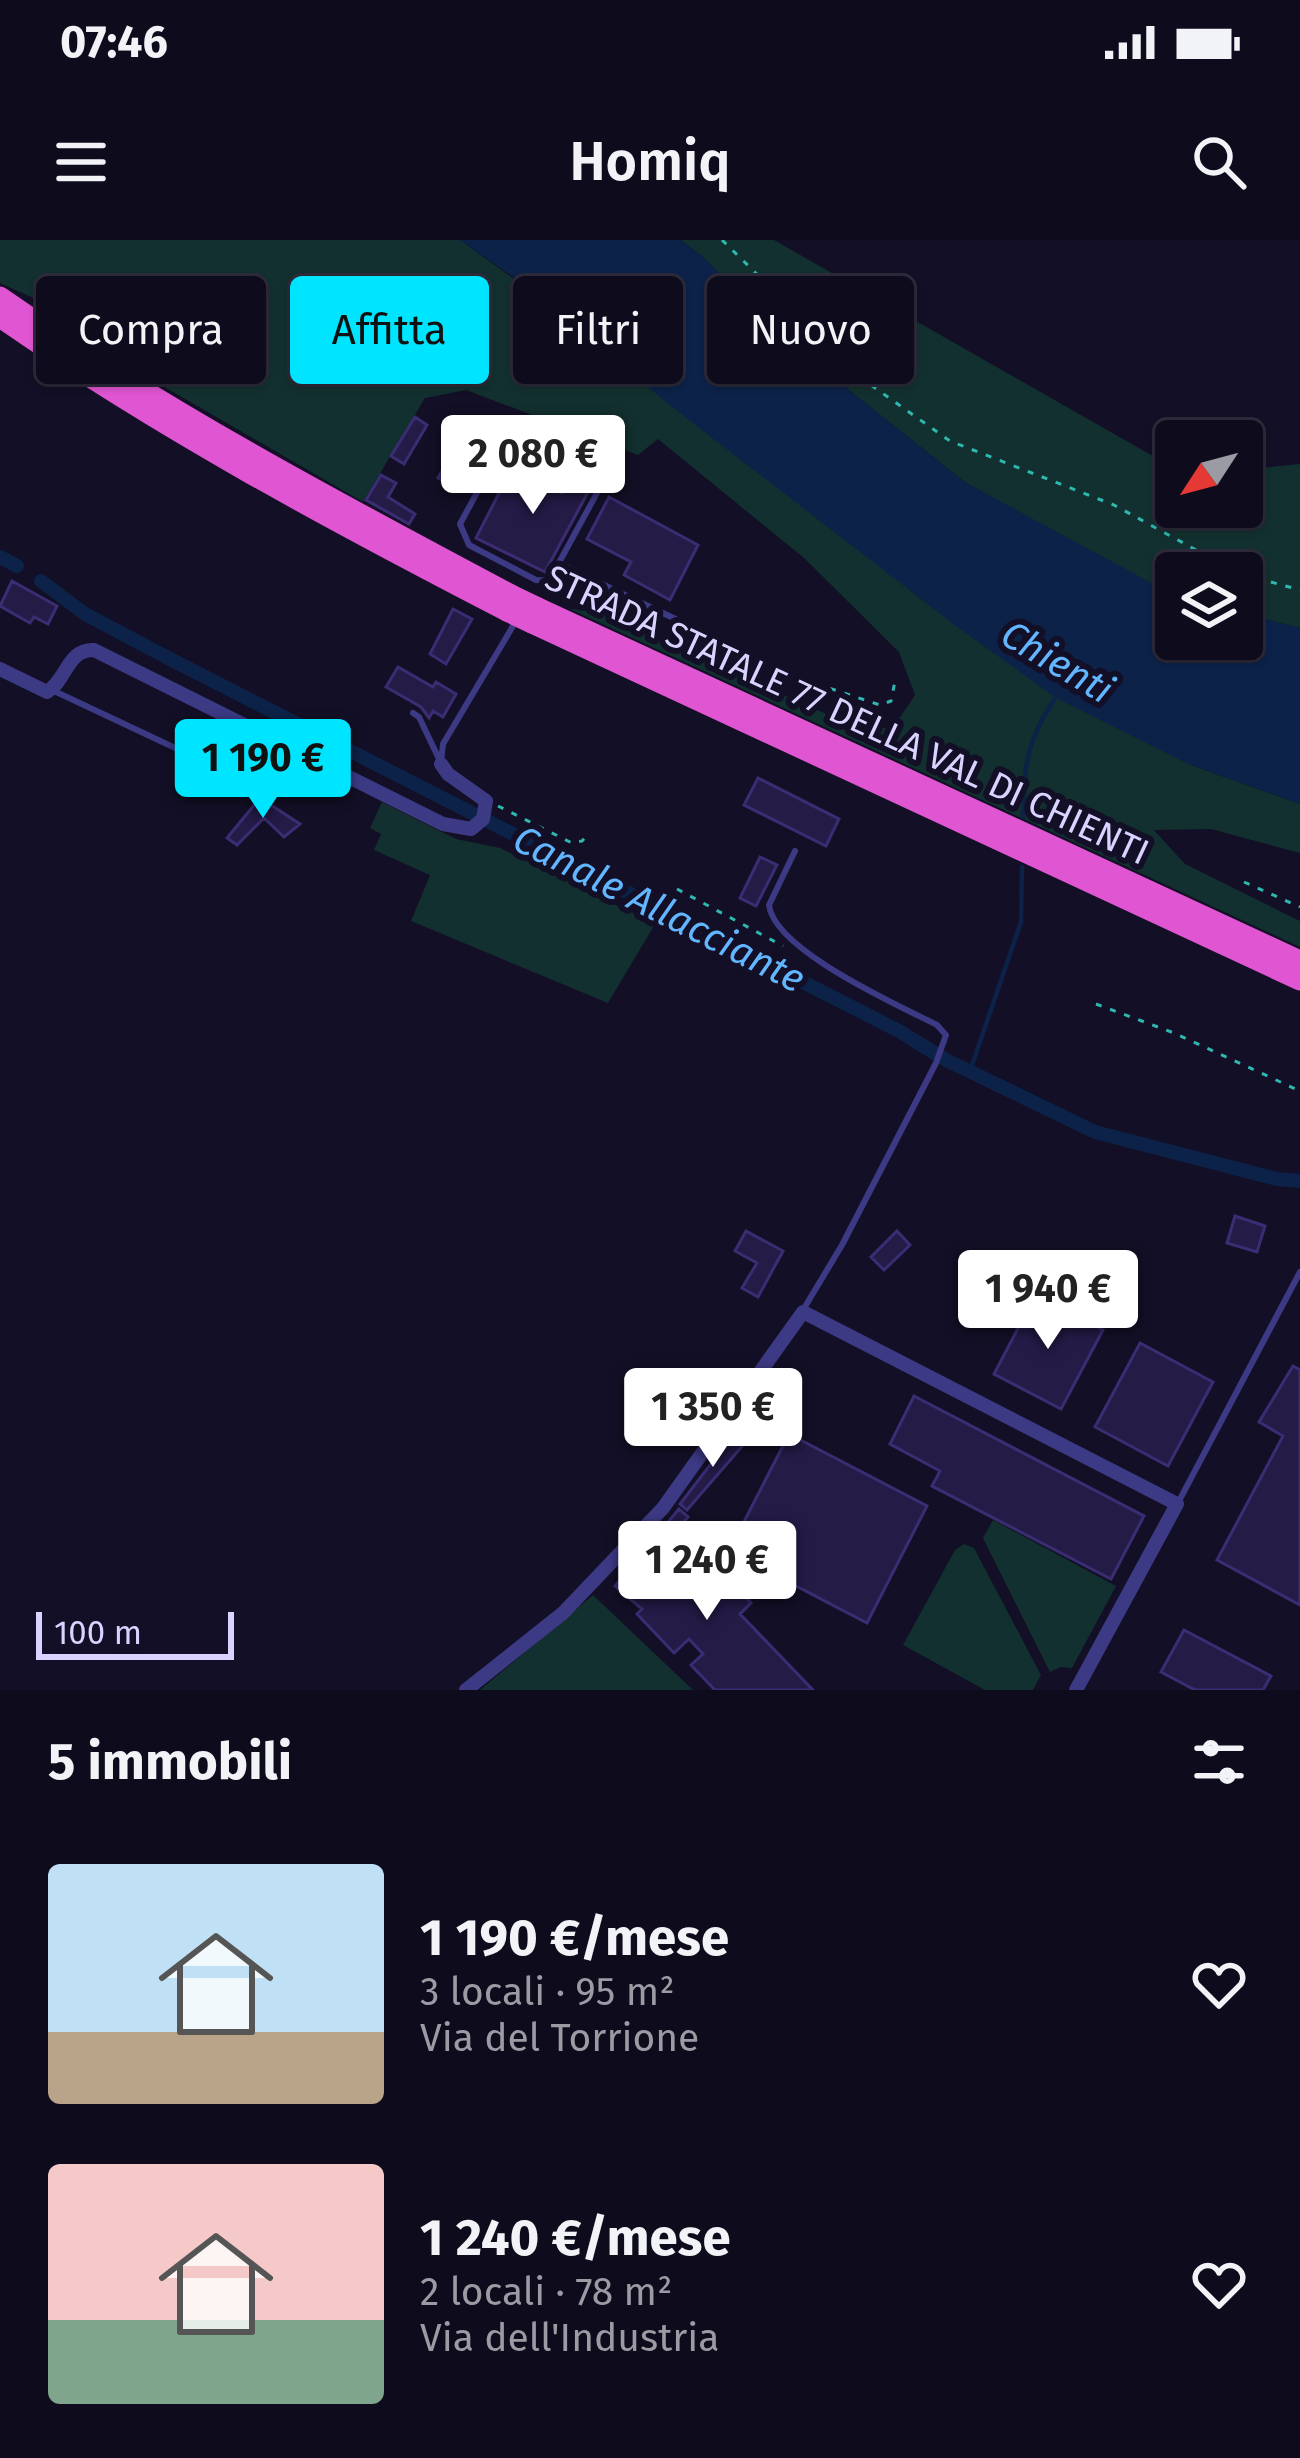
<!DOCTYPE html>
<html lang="it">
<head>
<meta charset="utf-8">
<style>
	body { margin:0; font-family:"Fira Sans",sans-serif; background:#1c1929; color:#f1f3f6; height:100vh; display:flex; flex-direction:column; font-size:45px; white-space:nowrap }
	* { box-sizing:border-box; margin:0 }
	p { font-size:39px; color:#9b9ba3 }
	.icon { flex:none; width:66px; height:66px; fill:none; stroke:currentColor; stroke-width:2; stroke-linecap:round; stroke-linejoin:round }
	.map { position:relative; height:1450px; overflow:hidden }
	.details { display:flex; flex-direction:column; background:#0e0b1c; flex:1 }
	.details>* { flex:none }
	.guide { position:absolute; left:36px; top:36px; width:1230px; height:108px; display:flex; gap:24px }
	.needle { width:78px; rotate:234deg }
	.fabs { position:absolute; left:1155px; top:180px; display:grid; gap:24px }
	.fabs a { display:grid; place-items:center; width:108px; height:108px; border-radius:12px; background:#0e0b1c; box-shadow:0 3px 9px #0004,0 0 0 3px #2e2b3b; font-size:60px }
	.scale { position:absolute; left:36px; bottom:30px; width:198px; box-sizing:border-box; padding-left:12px; border:6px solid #d9d4ff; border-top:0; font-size:33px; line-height:42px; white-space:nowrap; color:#d9d4ff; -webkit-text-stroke:9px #130f26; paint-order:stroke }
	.price { position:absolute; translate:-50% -102px; padding:0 27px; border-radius:12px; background:#fff; color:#222; font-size:39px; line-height:78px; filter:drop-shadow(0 3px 6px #0008) }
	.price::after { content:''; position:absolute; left:50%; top:72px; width:36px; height:27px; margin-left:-18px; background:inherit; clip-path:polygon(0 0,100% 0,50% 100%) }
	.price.selected { background:#00e5ff; color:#111 }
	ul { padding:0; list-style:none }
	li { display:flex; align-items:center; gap:36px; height:300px; padding:0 48px }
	li span { display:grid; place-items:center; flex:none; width:336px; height:240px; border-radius:12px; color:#555 }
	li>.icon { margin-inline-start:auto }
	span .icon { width:144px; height:144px; fill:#fffc; stroke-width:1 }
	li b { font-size:51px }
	h2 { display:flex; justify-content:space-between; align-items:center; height:144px; padding:0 48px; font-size:51px }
	.tag { padding:0 42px; border-radius:12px; background:#0e0b1c; box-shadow:0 3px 9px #0004,0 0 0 3px #2e2b3b; font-size:42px; line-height:108px }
	.tag.selected { background:#00e5ff; color:#111 }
	.status { display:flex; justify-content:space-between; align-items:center; height:84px; padding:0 60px; background:#0e0b1c; direction:ltr }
	.status svg { height:33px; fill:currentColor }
	header { display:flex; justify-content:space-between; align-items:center; height:156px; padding:0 48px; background:#0e0b1c; font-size:54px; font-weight:600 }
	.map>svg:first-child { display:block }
</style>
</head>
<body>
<div class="status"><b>07:46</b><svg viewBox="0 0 49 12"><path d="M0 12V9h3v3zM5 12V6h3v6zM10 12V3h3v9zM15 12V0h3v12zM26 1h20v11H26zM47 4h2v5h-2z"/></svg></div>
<header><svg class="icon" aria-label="menu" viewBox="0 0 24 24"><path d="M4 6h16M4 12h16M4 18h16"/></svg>Homiq<svg class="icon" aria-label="search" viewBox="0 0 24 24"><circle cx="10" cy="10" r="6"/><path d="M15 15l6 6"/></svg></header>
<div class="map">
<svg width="1300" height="1450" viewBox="0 0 1300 1450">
	<rect width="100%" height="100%" fill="#130f26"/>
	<!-- green -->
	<path fill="#12302f" d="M0,0h460l728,524 112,40v49l-89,-24 -57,1 31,34 115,57v26l-730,-338 26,2 255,114c41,8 42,4 64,-30l-16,-43 -95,-94 -146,-119 -20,16 -172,-65 -41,8 -62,104 -271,-157 -54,-45 -38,-17z
		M680,0h94l377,215 25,8v44h66v-37l58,-6v164l-58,-15v-40h-66v23l-6,-2 -204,-111 -179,-142 -85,-85z
		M382,562l74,37 44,9 155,76 -47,79 -197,-82 19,-46 -56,-25 7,-16 -11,-6z
		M993,1280l123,66 -44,82 -11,-1 -11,5 -67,-134z
		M964,1304l10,4 67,127 -8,15h-48l-82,-45 52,-95z
		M593,1355l100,95h-213z"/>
	<!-- water -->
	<path fill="#0c2248" d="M460,0h220l22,16 85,85 179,142 210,113v43h66v-26l58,15v176l-112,-40 -132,-66 -104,-75 -285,-220 -141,-117z"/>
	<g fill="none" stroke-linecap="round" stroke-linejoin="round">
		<!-- stream -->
		<path stroke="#0c2248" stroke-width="4.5" d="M1023,577c2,-57 3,-76 35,-123
			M970,831l51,-149 1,-55"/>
		<!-- canal -->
		<path stroke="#0c2248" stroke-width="14" d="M0,317l17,9
			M41,341l44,33 87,46 727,371 47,29 149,72 182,47 23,2"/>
	</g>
	<!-- building -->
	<path fill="#241b47" stroke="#3b2d73" stroke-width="3" d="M415,177l12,8 -23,39 -13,-8z
		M464,206l14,8 -20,35 -20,-11 13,-23 6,3z
		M512,228l50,25 15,-23 17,11 -49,91 -69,-34z
		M381,235l15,8 -8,14 27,17 -6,10 -43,-24z
		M609,257l89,48 -28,55 -46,-25 7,-13 -44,-23z
		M12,341l45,25 -9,18 -14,-7 -4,6 -30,-17z
		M453,369l19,10 -26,45 -16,-10z
		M398,427l35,20 3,-5 20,12 -13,23 -10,-6 -4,7 -8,-11 -35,-20z
		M235,493l18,9 -8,20 -19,-8z
		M758,538l81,41 -13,27 -82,-41z
		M260,558l40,26 -16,13 -20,-19 -27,27 -10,-7z
		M760,617l17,8 -21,41 -16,-8z
		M1235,976l30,10 -8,26 -30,-9z
		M746,991l37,20 -25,46 -16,-9 15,-25 -22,-12z
		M897,991l13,14 -26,25 -13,-13z
		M1036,1054l67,36 -42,79 -67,-35z
		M1140,1103l73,39 -45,84 -73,-39z
		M1293,1126l7,4v235l-83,-45 66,-124 -24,-14z
		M914,1156l230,120 -33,63 -179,-93 8,-15 -50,-27z
		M734,1194l11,9 -58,67 -7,-6z
		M789,1194l138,72 -60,117 -138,-72z
		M679,1269l9,8 -42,50 21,18 24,-22 13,14 13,-11 34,37 -11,11 73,76h-98l-24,-25 12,-11 -14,-15 -15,14 -37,-39 5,-5 -27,-23z
		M1184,1390l87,46 -8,14h-68l-34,-18z"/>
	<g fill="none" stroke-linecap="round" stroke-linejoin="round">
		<!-- path -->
		<path stroke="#2fb8b0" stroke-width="3" stroke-dasharray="6 9" stroke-linecap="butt" d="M722,0l46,45 42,57 140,99 164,64 124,68
			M1242,334l58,16
			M693,388l91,45 96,32 11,-4 4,-20
			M498,566l74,37 10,-2 7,-8
			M1244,642l56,25
			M677,649l106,57
			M1096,764l78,29 126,58"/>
		<!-- service -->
		<path stroke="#3d3a85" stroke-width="6" d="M514,184l95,47 -60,110 -13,-1 -67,-35 -9,-21z
			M560,324l126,60
			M52,450l153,72 4,8 -6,14
			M413,473l6,4 21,44
			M441,522l2,-18 73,-123
			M795,611l-26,54c5,45 129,100 168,120l9,10 -10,28 -94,182 -39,65
			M1179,1261l121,-229"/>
		<!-- minor -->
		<path stroke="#3d3a85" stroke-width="14" d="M0,429l47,23c20,-12 20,-43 47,-42l349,174 28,5 12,-10 3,-18 -38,-27 -7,-10
			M466,1450l97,-77 100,-105 140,-196 374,192 -101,186"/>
		<!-- trunk -->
		<path stroke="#e055d1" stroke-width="21" d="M0,57c164,114 338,206 513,299
			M0,77c161,112 333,204 507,294
			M538,368l762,353
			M532,383l768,357"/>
		<!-- trunk-bridge -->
		<path stroke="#e055d1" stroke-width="21" d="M513,356l25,12
			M507,371l25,12"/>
	</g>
	<g text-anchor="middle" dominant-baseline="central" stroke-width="12" stroke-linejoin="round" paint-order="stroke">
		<!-- street labels -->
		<g font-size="36" fill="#d9d4ff" stroke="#130f26">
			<text transform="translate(847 475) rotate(25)">STRADA STATALE 77 DELLA VAL DI CHIENTI</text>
		</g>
		<!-- water labels -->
		<g font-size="39" font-style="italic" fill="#62b6ff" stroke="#130f26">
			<text transform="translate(1057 422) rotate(31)">Chienti</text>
			<text transform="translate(659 669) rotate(27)">Canale Allacciante</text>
		</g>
	</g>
</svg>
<div class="fabs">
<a><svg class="needle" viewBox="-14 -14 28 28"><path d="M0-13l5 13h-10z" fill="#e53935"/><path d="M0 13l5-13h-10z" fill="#9b9ba3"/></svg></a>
<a><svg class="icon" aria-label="layers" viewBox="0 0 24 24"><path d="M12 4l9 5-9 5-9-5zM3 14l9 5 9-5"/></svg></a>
</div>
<div class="scale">100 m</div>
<b class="price" style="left:533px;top:277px">2 080 €</b>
<b class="price selected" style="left:263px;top:581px">1 190 €</b>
<b class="price" style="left:1048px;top:1112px">1 940 €</b>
<b class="price" style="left:713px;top:1230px">1 350 €</b>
<b class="price" style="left:707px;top:1383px">1 240 €</b>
<div class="guide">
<a class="tag">Compra</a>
<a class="tag selected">Affitta</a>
<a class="tag">Filtri</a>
<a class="tag">Nuovo</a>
</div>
</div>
<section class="details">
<h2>5 immobili<svg class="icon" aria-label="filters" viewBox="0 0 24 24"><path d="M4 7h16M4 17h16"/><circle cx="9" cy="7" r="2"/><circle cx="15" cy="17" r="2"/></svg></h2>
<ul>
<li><span style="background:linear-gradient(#bfe0f5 70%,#b9a48a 0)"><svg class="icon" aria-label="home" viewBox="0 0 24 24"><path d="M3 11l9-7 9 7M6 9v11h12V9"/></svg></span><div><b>1 190 €/mese</b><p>3 locali · 95 m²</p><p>Via del Torrione</p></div><svg class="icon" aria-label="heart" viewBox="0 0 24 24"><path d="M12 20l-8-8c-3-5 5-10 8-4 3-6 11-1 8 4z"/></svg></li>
<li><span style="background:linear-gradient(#f6c9c9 65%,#7fa58c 0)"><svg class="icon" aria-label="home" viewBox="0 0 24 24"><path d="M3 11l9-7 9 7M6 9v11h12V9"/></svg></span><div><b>1 240 €/mese</b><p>2 locali · 78 m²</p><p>Via dell'Industria</p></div><svg class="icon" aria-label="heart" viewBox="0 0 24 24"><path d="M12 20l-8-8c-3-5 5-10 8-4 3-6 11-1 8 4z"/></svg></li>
</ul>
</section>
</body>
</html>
